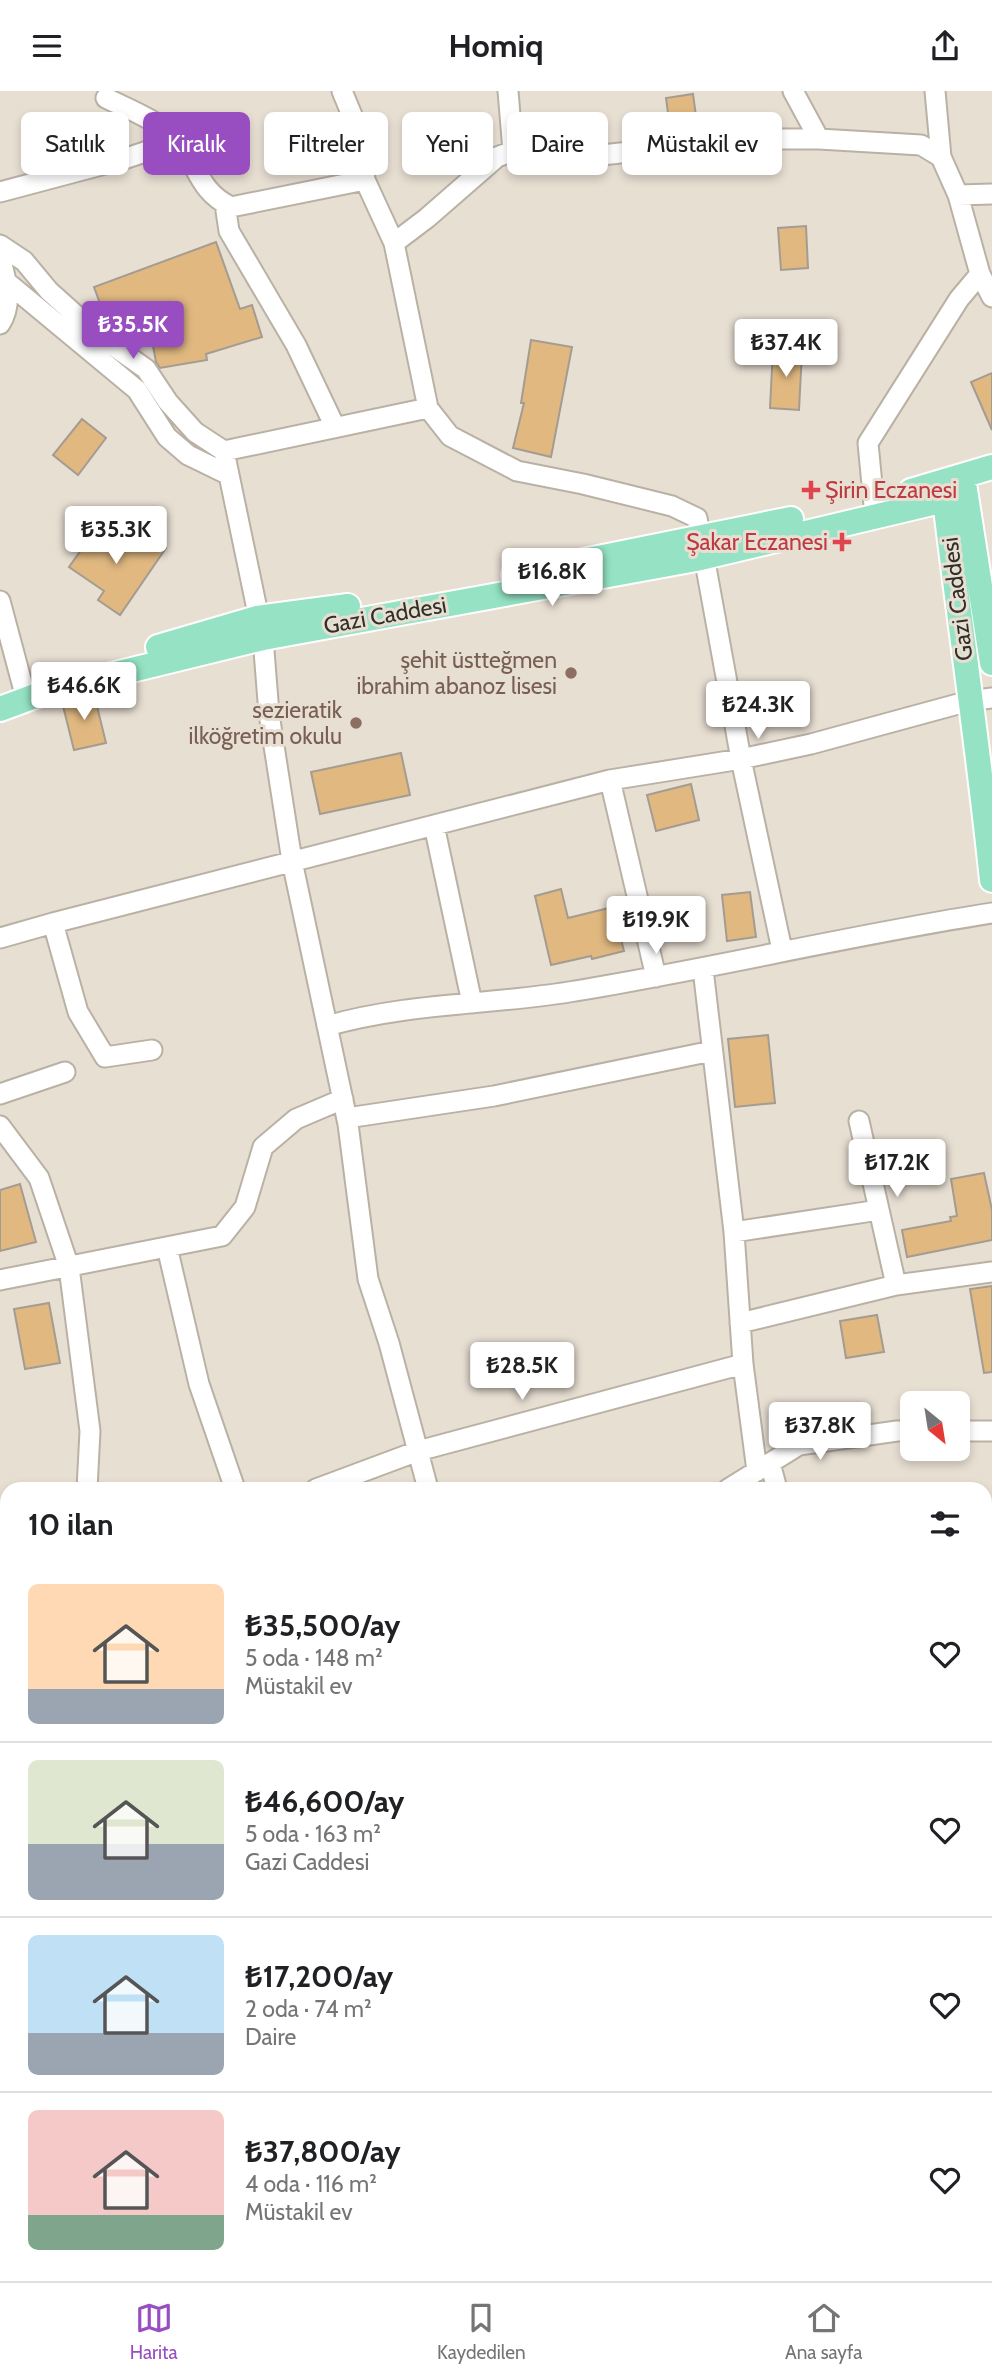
<!DOCTYPE html>
<html lang="tr">
<head>
<meta charset="utf-8">
<style>
	body { margin:0; font-family:Cabin,sans-serif; background:#f6f6f6; color:#202124; height:100vh; display:flex; flex-direction:column; font-size:26px; white-space:nowrap }
	* { box-sizing:border-box; margin:0 }
	p { font-size:23px; color:#757577 }
	.icon { flex:none; width:38px; height:38px; fill:none; stroke:currentColor; stroke-width:2; stroke-linecap:round; stroke-linejoin:round }
	.map { position:relative; flex:1; overflow:hidden }
	.sheet { position:absolute; left:0px; top:1391px; width:992px; height:800px; display:flex; flex-direction:column; background:#fff; border-radius:21px 21px 0 0; box-shadow:0 4px 10px #0003 }
	.sheet>* { flex:none }
	.top-card { position:absolute; left:21px; top:21px; width:950px; height:63px; display:flex; gap:14px }
	.needle { width:46px; rotate:150deg }
	.tools { position:absolute; left:900px; top:1300px; display:grid; gap:14px }
	.tools a { display:grid; place-items:center; width:70px; height:70px; border-radius:10px; background:#fff; box-shadow:0 4px 10px #0003; font-size:35px }
	.price { position:absolute; translate:-50% -60px; padding:0 16px; border-radius:7px; background:#fff; color:#222; font-size:23px; line-height:46px; filter:drop-shadow(0 2px 4px #0008) }
	.price::after { content:''; position:absolute; left:50%; top:42px; width:21px; height:16px; margin-left:-10px; background:inherit; clip-path:polygon(0 0,100% 0,50% 100%) }
	.price.active { background:#984ec1; color:#fff }
	ul { padding:0; list-style:none }
	li { display:flex; align-items:center; gap:21px; height:175px; padding:0 28px }
	li+li { border-top:2px solid #e0e0e0 }
	li span { display:grid; place-items:center; flex:none; width:196px; height:140px; border-radius:10px; color:#555 }
	li>.icon { margin-inline-start:auto }
	span .icon { width:84px; height:84px; fill:#fffc; stroke-width:1 }
	li b { font-size:30px }
	h2 { display:flex; justify-content:space-between; align-items:center; height:84px; padding:0 28px; font-size:30px }
	.tag { padding:0 24px; border-radius:10px; background:#fff; box-shadow:0 4px 10px #0003; font-size:24px; line-height:63px }
	.tag.active { background:#984ec1; color:#fff }
	header { display:flex; justify-content:space-between; align-items:center; height:91px; padding:0 28px; background:#fff; font-size:32px; font-weight:700 }
	.tabs { display:flex; justify-content:space-around; align-items:center; height:98px; border-top:2px solid #e0e0e0; background:#fff; font-size:19px; color:#757577 }
	.tabs a { display:grid; justify-items:center; gap:4px }
	.tabs .active { color:#984ec1 }
	.map>svg:first-child { display:block }
</style>
</head>
<body>
<header><svg class="icon" aria-label="menu" viewBox="0 0 24 24"><path d="M4 6h16M4 12h16M4 18h16"/></svg>Homiq<svg class="icon" aria-label="share" viewBox="0 0 24 24"><path d="M12 15V3M7 8l5-5 5 5M5 13v7h14v-7"/></svg></header>
<div class="map">
<svg width="992" height="2190" viewBox="0 0 992 2190">
	<rect width="100%" height="100%" fill="#e8dfd3"/>
	<g fill="none" stroke-linecap="round" stroke-linejoin="round">
		<!-- stream -->
		<path stroke="#6097c1" stroke-width="5" d="M0,1963h7"/>
	</g>
	<!-- building -->
	<path fill="#e0b880" stroke="#a49c91" stroke-width="2" d="M693,3l5,37 -27,4 -5,-37z
		M806,135l2,42 -27,2 -3,-42z
		M216,151l24,67 12,-4 10,32 -56,17 1,6 -47,8 -4,-6 -8,-43 -34,12 -5,-3 -15,-41z
		M531,249l41,7 -21,110 -38,-9 11,-45h-3z
		M773,258l29,2 -3,59 -29,-2z
		M992,282v57l-21,-48z
		M82,328l24,19 -28,37 -25,-20z
		M99,434l38,26 10,-16 19,13 -46,67 -22,-15 6,-9 -35,-24z
		M94,603l12,49 -32,7 -12,-48z
		M401,662l9,42 -90,19 -9,-42z
		M691,693l8,36 -43,11 -9,-36z
		M561,798l7,29 45,-11 11,44 -32,8 -1,-3 -40,9 -16,-69z
		M750,801l6,45 -29,4 -5,-46z
		M768,944l7,68 -40,4 -7,-68z
		M984,1082l8,37v30l-85,17 -5,-27 49,-9 -1,-4 7,-1 -6,-37z
		M20,1093l16,58 -36,9v-61z
		M992,1195v86l-8,1 -14,-84z
		M49,1212l11,60 -35,6 -11,-60z
		M877,1224l7,37 -38,6 -6,-37z"/>
	<g fill="none" stroke-linecap="round" stroke-linejoin="round">
		<defs>
			<path id="minor" d="M342,0l19,46 4,43 29,63
				M508,0l5,60
				M793,0l26,48
				M935,0l6,66
				M106,7c24,12 52,22 70,42 23,25 21,50 55,67l134,-27
				M0,101l124,-33 53,-18
				M958,104l34,-1
				M225,113l4,27 67,114 39,82
				M0,154l24,16 25,30 49,44 48,34 22,33 27,30 29,19
				M0,168c7,20 13,46 0,65
				M8,192l129,107 30,47 21,18 41,20
				M428,317l-204,43 39,187 6,76 23,147 56,263 20,155 21,64 39,146
				M875,425l-7,-73 91,-144 21,-25
				M0,510l23,86
				M610,689l46,197
				M434,734l38,178
				M53,832l25,89 27,45 47,-7
				M0,847l53,-15 557,-143 131,-21 70,-15 158,-43 23,-3
				M782,859l-41,-191 -44,-241 -25,-12 -89,-22 -66,-13 -67,-35 -22,-28 -34,-165 33,-25 70,-61 16,-6 79,5 161,-17h66l102,6 20,12 17,38 22,79 12,23
				M703,878l31,263 9,132 14,107
				M327,935c79,-23 161,-21 242,-34 142,-23 281,-57 423,-79
				M0,1003l65,-22
				M347,1027l147,-22 218,-45
				M859,1030l37,164
				M0,1035l39,52 30,89 21,164 -3,58
				M734,1141l145,-22
				M167,1156l32,137 36,105
				M0,1189l222,-44 23,-29 18,-60 33,-28 47,-20
				M740,1232l156,-38 96,-13
				M957,1340h35
				M770,1372l7,26
				M316,1398l102,-38 325,-87
				M728,1398l71,-44 98,-14h15
				M985,1480h7
				M0,1495l7,-2
				M0,1546l7,22
				M985,1706h7
				M985,1829h7
				M985,1916l7,1
				M0,1945l7,-1
				M0,1998l7,-1
				M0,2107l7,-1
				M957,2184l9,6
				M281,2190l2,-6"/>
			<path id="major" d="M963,386l29,186
				M911,400l81,-24
				M514,484l277,-56
				M158,556l99,-29 91,-12
				M0,618l54,-20 209,-51 433,-79 249,-59c15,126 34,253 47,380
				M985,1973l7,-12
				M985,2015l7,-12
				M867,2190l3,-6
				M889,2190l3,-6"/>
		</defs>
		<!-- minor casing -->
		<use href="#minor" stroke="#bab1a5" stroke-width="23"/>
		<!-- major casing -->
		<use href="#major" stroke="#fff" stroke-width="28"/>
		<!-- minor -->
		<use href="#minor" stroke="#fff" stroke-width="19"/>
		<!-- major -->
		<use href="#major" stroke="#95e3c4" stroke-width="24"/>
	</g>
	<!-- markers -->
	<g fill="#e0444e" stroke="#e8dfd3" stroke-width="2.5">
		<path d="M807.5 388.5h7v7h7v7h-7v7h-7v-7h-7v-7h7z"/>
		<path d="M838.5 440.5h7v7h7v7h-7v7h-7v-7h-7v-7h7z"/>
	</g>
	<g fill="#8d6e63" stroke="#e8dfd3" stroke-width="2.5">
		<circle cx="571" cy="582" r="7"/>
		<circle cx="356" cy="632" r="7"/>
	</g>
	<g text-anchor="middle" dominant-baseline="central" stroke-width="6" stroke-linejoin="round" paint-order="stroke">
		<!-- health labels -->
		<g font-size="23" fill="#be3a42" stroke="#e8dfd3" text-anchor="start">
			<text x="825" y="399">Şirin Eczanesi</text>
			<text x="828" y="451" text-anchor="end">Şakar Eczanesi</text>
		</g>
		<!-- street labels -->
		<g font-size="23" fill="#322f2a" stroke="#e8dfd3">
			<text transform="translate(957 508) rotate(-97)">Gazi Caddesi</text>
			<text transform="translate(385 524) rotate(-10)">Gazi Caddesi</text>
		</g>
		<!-- education labels -->
		<g font-size="23" fill="#785e54" stroke="#e8dfd3" text-anchor="end">
			<text x="557" y="569">şehit üstteğmen<tspan x="557" dy="26">ibrahim abanoz lisesi</tspan></text>
			<text x="342" y="619">sezieratik<tspan x="342" dy="26">ilköğretim okulu</tspan></text>
		</g>
	</g>
</svg>
<div class="tools">
<a><svg class="needle" viewBox="-14 -14 28 28"><path d="M0-13l5 13h-10z" fill="#e53935"/><path d="M0 13l5-13h-10z" fill="#757577"/></svg></a>
</div>
<b class="price active" style="left:133px;top:270px">₺35.5K</b>
<b class="price" style="left:786px;top:288px">₺37.4K</b>
<b class="price" style="left:116px;top:475px">₺35.3K</b>
<b class="price" style="left:552px;top:517px">₺16.8K</b>
<b class="price" style="left:84px;top:631px">₺46.6K</b>
<b class="price" style="left:758px;top:650px">₺24.3K</b>
<b class="price" style="left:656px;top:865px">₺19.9K</b>
<b class="price" style="left:897px;top:1108px">₺17.2K</b>
<b class="price" style="left:522px;top:1311px">₺28.5K</b>
<b class="price" style="left:820px;top:1371px">₺37.8K</b>
<div class="top-card">
<a class="tag">Satılık</a>
<a class="tag active">Kiralık</a>
<a class="tag">Filtreler</a>
<a class="tag">Yeni</a>
<a class="tag">Daire</a>
<a class="tag">Müstakil ev</a>
</div>
<section class="sheet">
<h2>10 ilan<svg class="icon" aria-label="filters" viewBox="0 0 24 24"><path d="M4 7h16M4 17h16"/><circle cx="9" cy="7" r="2"/><circle cx="15" cy="17" r="2"/></svg></h2>
<ul>
<li><span style="background:linear-gradient(#ffd9b3 75%,#9aa5b1 0)"><svg class="icon" aria-label="home" viewBox="0 0 24 24"><path d="M3 11l9-7 9 7M6 9v11h12V9"/></svg></span><div><b>₺35,500/ay</b><p>5 oda · 148 m²</p><p>Müstakil ev</p></div><svg class="icon" aria-label="heart" viewBox="0 0 24 24"><path d="M12 20l-8-8c-3-5 5-10 8-4 3-6 11-1 8 4z"/></svg></li>
<li><span style="background:linear-gradient(#dfe7d0 60%,#9aa5b1 0)"><svg class="icon" aria-label="home" viewBox="0 0 24 24"><path d="M3 11l9-7 9 7M6 9v11h12V9"/></svg></span><div><b>₺46,600/ay</b><p>5 oda · 163 m²</p><p>Gazi Caddesi</p></div><svg class="icon" aria-label="heart" viewBox="0 0 24 24"><path d="M12 20l-8-8c-3-5 5-10 8-4 3-6 11-1 8 4z"/></svg></li>
<li><span style="background:linear-gradient(#bfe0f5 70%,#9aa5b1 0)"><svg class="icon" aria-label="home" viewBox="0 0 24 24"><path d="M3 11l9-7 9 7M6 9v11h12V9"/></svg></span><div><b>₺17,200/ay</b><p>2 oda · 74 m²</p><p>Daire</p></div><svg class="icon" aria-label="heart" viewBox="0 0 24 24"><path d="M12 20l-8-8c-3-5 5-10 8-4 3-6 11-1 8 4z"/></svg></li>
<li><span style="background:linear-gradient(#f6c9c9 75%,#7fa58c 0)"><svg class="icon" aria-label="home" viewBox="0 0 24 24"><path d="M3 11l9-7 9 7M6 9v11h12V9"/></svg></span><div><b>₺37,800/ay</b><p>4 oda · 116 m²</p><p>Müstakil ev</p></div><svg class="icon" aria-label="heart" viewBox="0 0 24 24"><path d="M12 20l-8-8c-3-5 5-10 8-4 3-6 11-1 8 4z"/></svg></li>
</ul>
</section>
</div>
<nav class="tabs">
<a class="active"><svg class="icon" aria-label="map" viewBox="0 0 24 24"><path d="M3 6l6-2 6 2 6-2v14l-6 2-6-2-6 2zM9 4v14M15 6v14"/></svg>Harita</a>
<a><svg class="icon" aria-label="saved" viewBox="0 0 24 24"><path d="M7 4h10v16l-5-4-5 4z"/></svg>Kaydedilen</a>
<a><svg class="icon" aria-label="home" viewBox="0 0 24 24"><path d="M3 11l9-7 9 7M6 9v11h12V9"/></svg>Ana sayfa</a>
</nav>
</body>
</html>
